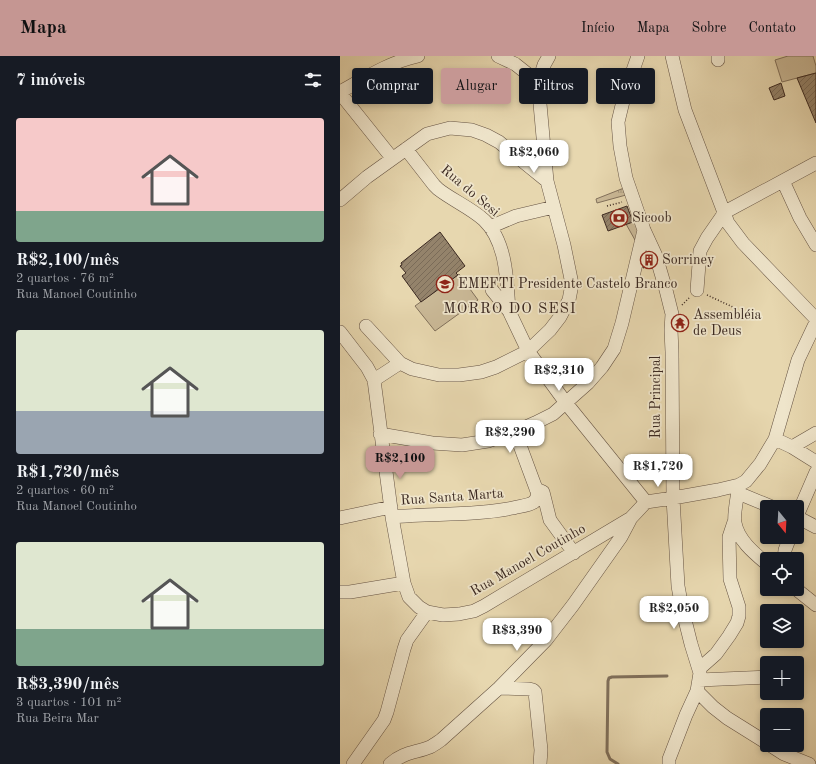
<!DOCTYPE html>
<html lang="pt">
<head>
<meta charset="utf-8">
<style>
	body { margin:0; font-family:"Old Standard TT",serif; background:#242831; color:#f1f3f6; height:100vh; display:flex; flex-direction:column; font-size:15px; white-space:nowrap }
	* { box-sizing:border-box; margin:0 }
	p { font-size:13px; color:#9ea1a6 }
	.icon { flex:none; width:22px; height:22px; fill:none; stroke:currentColor; stroke-width:2; stroke-linecap:round; stroke-linejoin:round }
	.map { position:relative; flex:1; overflow:hidden }
	.side { display:flex; flex-direction:column; background:#171b24; width:340px }
	.side>* { flex:none }
	.banner { position:absolute; left:12px; top:12px; width:380px; height:36px; display:flex; gap:8px }
	.needle { width:26px; rotate:162deg }
	.buttons { position:absolute; left:420px; top:444px; display:grid; gap:8px }
	.buttons a { display:grid; place-items:center; width:44px; height:44px; border-radius:4px; background:#171b24; box-shadow:0 2px 6px #0003; font-size:20px }
	.price { position:absolute; translate:-50% -34px; padding:0 9px; border-radius:8px; background:#fff; color:#222; font-size:13px; line-height:26px; filter:drop-shadow(0 1px 2px #0008) }
	.price::after { content:''; position:absolute; left:50%; top:24px; width:12px; height:9px; margin-left:-6px; background:inherit; clip-path:polygon(0 0,100% 0,50% 100%) }
	.price.on { background:#c59692; color:#111 }
	ul { padding:0; list-style:none }
	li { display:grid; align-content:center; gap:8px; height:212px; padding:0 16px }
	li span { display:grid; place-items:center; height:124px; border-radius:4px; color:#555 }
	li>.icon { margin-inline-start:auto }
	span .icon { width:72px; height:72px; fill:#fffc; stroke-width:1 }
	li b { font-size:17px }
	h2 { display:flex; justify-content:space-between; align-items:center; height:48px; padding:0 16px; font-size:17px }
	.pill { padding:0 14px; border-radius:4px; background:#171b24; box-shadow:0 2px 6px #0003; font-size:14px; line-height:36px }
	.pill.on { background:#c59692; color:#111 }
	header { display:flex; align-items:center; gap:24px; box-sizing:border-box; height:56px; padding:0 20px; background:#c59692; color:#111 }
	header strong { font-size:19px }
	nav { display:flex; gap:22px; margin-inline-start:auto; font-size:14px }
	main { display:flex; flex:1; min-height:0 }
	.map>svg:first-child { display:block }
</style>
</head>
<body>
<header>
<strong>Mapa</strong>
<nav><a>Início</a><a>Mapa</a><a>Sobre</a><a>Contato</a></nav>
</header>
<main>
<section class="side">
<h2>7 imóveis<svg class="icon" aria-label="filters" viewBox="0 0 24 24"><path d="M4 7h16M4 17h16"/><circle cx="9" cy="7" r="2"/><circle cx="15" cy="17" r="2"/></svg></h2>
<ul>
<li><span style="background:linear-gradient(#f6c9c9 75%,#7fa58c 0)"><svg class="icon" aria-label="home" viewBox="0 0 24 24"><path d="M3 11l9-7 9 7M6 9v11h12V9"/></svg></span><div><b>R$2,100/mês</b><p>2 quartos · 76 m²</p><p>Rua Manoel Coutinho</p></div></li>
<li><span style="background:linear-gradient(#dfe7d0 65%,#9aa5b1 0)"><svg class="icon" aria-label="home" viewBox="0 0 24 24"><path d="M3 11l9-7 9 7M6 9v11h12V9"/></svg></span><div><b>R$1,720/mês</b><p>2 quartos · 60 m²</p><p>Rua Manoel Coutinho</p></div></li>
<li><span style="background:linear-gradient(#dfe7d0 70%,#7fa58c 0)"><svg class="icon" aria-label="home" viewBox="0 0 24 24"><path d="M3 11l9-7 9 7M6 9v11h12V9"/></svg></span><div><b>R$3,390/mês</b><p>3 quartos · 101 m²</p><p>Rua Beira Mar</p></div></li>
</ul>
</section>
<div class="map">
<svg width="476" height="708" viewBox="0 0 476 708">
	<defs>
		<pattern id="grass-tufts" width="24" height="20" patternUnits="userSpaceOnUse"><rect width="24" height="20" fill="#cab997"/><path d="M3 7l-1-3M5 7V3M7 7l1-3M15 17l-1-3M17 17v-4M19 17l1-3" fill="none" stroke="#a5967b"/></pattern>
		<pattern id="building-hatch" width="6" height="6" patternUnits="userSpaceOnUse"><rect width="6" height="6" fill="#94836b"/><path d="M-1 1l2-2M0 6l6-6M5 7l2-2" fill="none" stroke="#7a6b58"/></pattern>
	</defs>
	<rect width="100%" height="100%" fill="#e7d7af"/>
	<filter id="stains"><feTurbulence type="fractalNoise" baseFrequency=".005" numOctaves="4"/><feColorMatrix values="0 0 0 0 .2 0 0 0 0 .09 0 0 0 0 .02 0 0 0 .5 -.17"/></filter>
	<radialGradient id="worn" r=".72"><stop offset=".6" stop-color="#630" stop-opacity="0"/><stop offset="1" stop-color="#630" stop-opacity=".3"/></radialGradient>
	<!-- grass -->
	<path fill="url(#grass-tufts)" stroke="#82715c" d="M284,132l2,7 -29,8 -1,-4z
		M295,165l4,12 -4,7 -9,-16z"/>
	<!-- park -->
	<path fill="#cab997" stroke="#82715c" d="M448,0h25l3,10v7l-34,9 -7,-22z
		M119,218l19,26 -43,31 -20,-25z"/>
	<g fill="none" stroke-linecap="round" stroke-linejoin="round">
		<!-- stream -->
		<path stroke="#7f6e59" stroke-width="3" d="M278,708l-8,-5 -3,-7 1,-71 1,-3 3,-1 55,-1"/>
	</g>
	<!-- building -->
	<path fill="url(#building-hatch)" stroke="#3b2921" d="M476,17v50l-19,-45z
		M441,27l4,13 -11,4 -5,-12z
		M287,150l6,16 -25,9 -6,-16z
		M100,176l25,34 -9,7 2,2 -37,27 -19,-26 4,-3 -6,-7 2,-1 -1,-2z
		M306,198l4,12 -7,2z"/>
	<g fill="none" stroke-linecap="round" stroke-linejoin="round">
		<defs>
			<path id="minor" d="M158,0l17,8 24,19
				M298,0l-13,37 -7,29 2,24 6,32 18,52 12,26 10,34 6,24 -1,16 1,22 1,146 5,88 4,22 9,36 9,29 -3,18 -11,24 -17,44v5
				M332,0l13,54 43,113 15,20 73,76
				M378,4v-4
				M0,36c25,-14 50,-30 78,-36
				M0,37l52,65
				M66,93l28,36 4,4c14,11 33,19 46,31 23,22 23,62 25,91
				M443,125l17,37 16,27
				M0,144l27,-23 60,-43 23,-6 22,2 14,5 13,7 48,39
				M150,171l26,-11 38,-9
				M152,234l17,21 19,40 38,52 80,99
				M357,234l3,-39 7,-13 18,-26 91,-49
				M26,270l34,37 12,6 27,6h20l22,-3 15,-5 32,-16 22,-21 10,-13 9,-17 3,-16 -8,-39 -17,-64 -8,-88 2,-19 3,-9 5,-9
				M0,276l27,35 7,13 18,137 12,66 5,14 10,10 8,5 16,3 16,-1 15,-3 10,-5 147,-88 15,-16 27,-4 45,-8 21,-5 7,-4 14,-17 15,-25 23,-79 18,-38
				M34,324l26,-17
				M40,378l52,9 30,2 26,-4 27,-9 20,-9 18,-9 35,-31 14,-16 12,-18 8,-26 22,-93
				M435,383l17,8 24,15
				M452,391l24,-14
				M399,429c-1,8 -6,31 -4,38 3,17 19,30 32,41
				M196,433l7,3 7,28 24,33
				M398,437l34,14
				M457,460l19,-44
				M52,461c40,-4 81,-1 121,-9 6,-2 15,-2 21,-6 2,-2 3,-5 4,-8l-23,-62
				M457,461l19,10
				M0,462l51,-11
				M444,503l1,-9 5,-13
				M456,533l20,16
				M0,536h10l54,-9
				M359,613l17,-15 13,-18 8,-13 2,-7v-9l-9,-28 -1,-42 5,-15
				M359,624l68,-3
				M159,632l30,1 4,1 2,2 6,58 -1,14
				M357,635l16,16 14,11 40,25
				M430,689l14,9 25,10
				M13,708l31,-44 3,-8 17,-63 3,-9 20,-28
				M50,708c14,-12 25,-11 40,-17 4,-2 8,-5 11,-7l58,-52 47,-48 27,-35 48,-68 9,-17"/>
		</defs>
		<!-- minor casing -->
		<use href="#minor" stroke="#665444" stroke-width="14"/>
		<!-- path -->
		<path stroke="#3b2921" stroke-width="1.5" stroke-dasharray="1 2" stroke-linecap="butt" d="M267,150l15,-4
			M367,239l28,13
			M342,249l7,-7"/>
		<!-- minor -->
		<use href="#minor" stroke="#efe5cb" stroke-width="13"/>
	</g>
	<!-- icons -->
	<defs>
		<symbol id="bank-ring" viewBox="-11 -11 22 22"><circle r="9.5" fill="#efe5cb" stroke="#8f2418" stroke-width="1.5"/><path d="M-6-4H6V4H-6ZM0-2.3a2.3 2.3 0 1 0 0 4.6a2.3 2.3 0 1 0 0-4.6Z" fill="#8f2418"/></symbol>
		<symbol id="building-ring" viewBox="-11 -11 22 22"><circle r="9.5" fill="#efe5cb" stroke="#8f2418" stroke-width="1.5"/><path d="M-4-6H4V6H1V3H-1V6H-4ZM-2.5-4.3h1.7v1.8h-1.7ZM.8-4.3h1.7v1.8H.8ZM-2.5-1h1.7V.8h-1.7ZM.8-1h1.7V.8H.8Z" fill="#8f2418"/></symbol>
		<symbol id="school-ring" viewBox="-11 -11 22 22"><circle r="9.5" fill="#efe5cb" stroke="#8f2418" stroke-width="1.5"/><path d="M0-5L7-2L0 1L-7-2ZM-4 1L0 2.5L4 1V4Q0 6-4 4Z" fill="#8f2418"/></symbol>
		<symbol id="temple-ring" viewBox="-11 -11 22 22"><circle r="9.5" fill="#efe5cb" stroke="#8f2418" stroke-width="1.5"/><path d="M0-6L5-2H3V0L6.5 2.5H4V6H1.5V3h-3V6H-4V2.5H-6.5L-3 0V-2H-5Z" fill="#8f2418"/></symbol>
	</defs>
	<g fill-rule="evenodd">
		<use href="#bank-ring" x="269" y="152" width="20" height="20"/>
		<use href="#building-ring" x="299" y="194" width="20" height="20"/>
		<use href="#school-ring" x="95" y="218" width="20" height="20"/>
		<use href="#temple-ring" x="330" y="257" width="20" height="20"/>
	</g>
	<g text-anchor="middle" dominant-baseline="central" stroke-width="3.5" stroke-linejoin="round" paint-order="stroke">
		<!-- street labels -->
		<g font-size="14" fill="#3b2921" stroke="#efe5cb">
			<text transform="translate(130 135) rotate(40)">Rua do Sesi</text>
			<text transform="translate(316 341) rotate(-90)">Rua Principal</text>
			<text transform="translate(112 441) rotate(-4)">Rua Santa Marta</text>
			<text transform="translate(188 504) rotate(-30)">Rua Manoel Coutinho</text>
		</g>
		<!-- poi labels -->
		<g font-size="14" fill="#3b2921" stroke="#efe5cb" text-anchor="start">
			<text x="292" y="162">Sicoob</text>
			<text x="322" y="204">Sorriney</text>
			<text x="118" y="228">EMEFTI Presidente Castelo Branco</text>
			<text x="353" y="259">Assembléia<tspan x="353" dy="16">de Deus</tspan></text>
		</g>
		<!-- neighbourhood labels -->
		<g font-size="15" letter-spacing="1" fill="#3b2921" stroke="#efe5cb">
			<text x="170" y="253">MORRO DO SESI</text>
		</g>
	</g>
	<rect width="100%" height="100%" filter="url(#stains)"/>
	<rect width="100%" height="100%" fill="url(#worn)"/>
</svg>
<div class="buttons">
<a><svg class="needle" viewBox="-14 -14 28 28"><path d="M0-13l5 13h-10z" fill="#e53935"/><path d="M0 13l5-13h-10z" fill="#9ea1a6"/></svg></a>
<a><svg class="icon" aria-label="locate" viewBox="0 0 24 24"><circle cx="12" cy="12" r="6"/><path d="M12 2v4M12 18v4M2 12h4M18 12h4"/></svg></a>
<a><svg class="icon" aria-label="layers" viewBox="0 0 24 24"><path d="M12 4l9 5-9 5-9-5zM3 14l9 5 9-5"/></svg></a>
<a>+</a>
<a>−</a>
</div>
<b class="price" style="left:194px;top:118px">R$2,060</b>
<b class="price" style="left:219px;top:336px">R$2,310</b>
<b class="price" style="left:170px;top:398px">R$2,290</b>
<b class="price on" style="left:60px;top:424px">R$2,100</b>
<b class="price" style="left:318px;top:432px">R$1,720</b>
<b class="price" style="left:334px;top:574px">R$2,050</b>
<b class="price" style="left:177px;top:596px">R$3,390</b>
<div class="banner">
<a class="pill">Comprar</a>
<a class="pill on">Alugar</a>
<a class="pill">Filtros</a>
<a class="pill">Novo</a>
</div>
</div>
</main>
</body>
</html>
